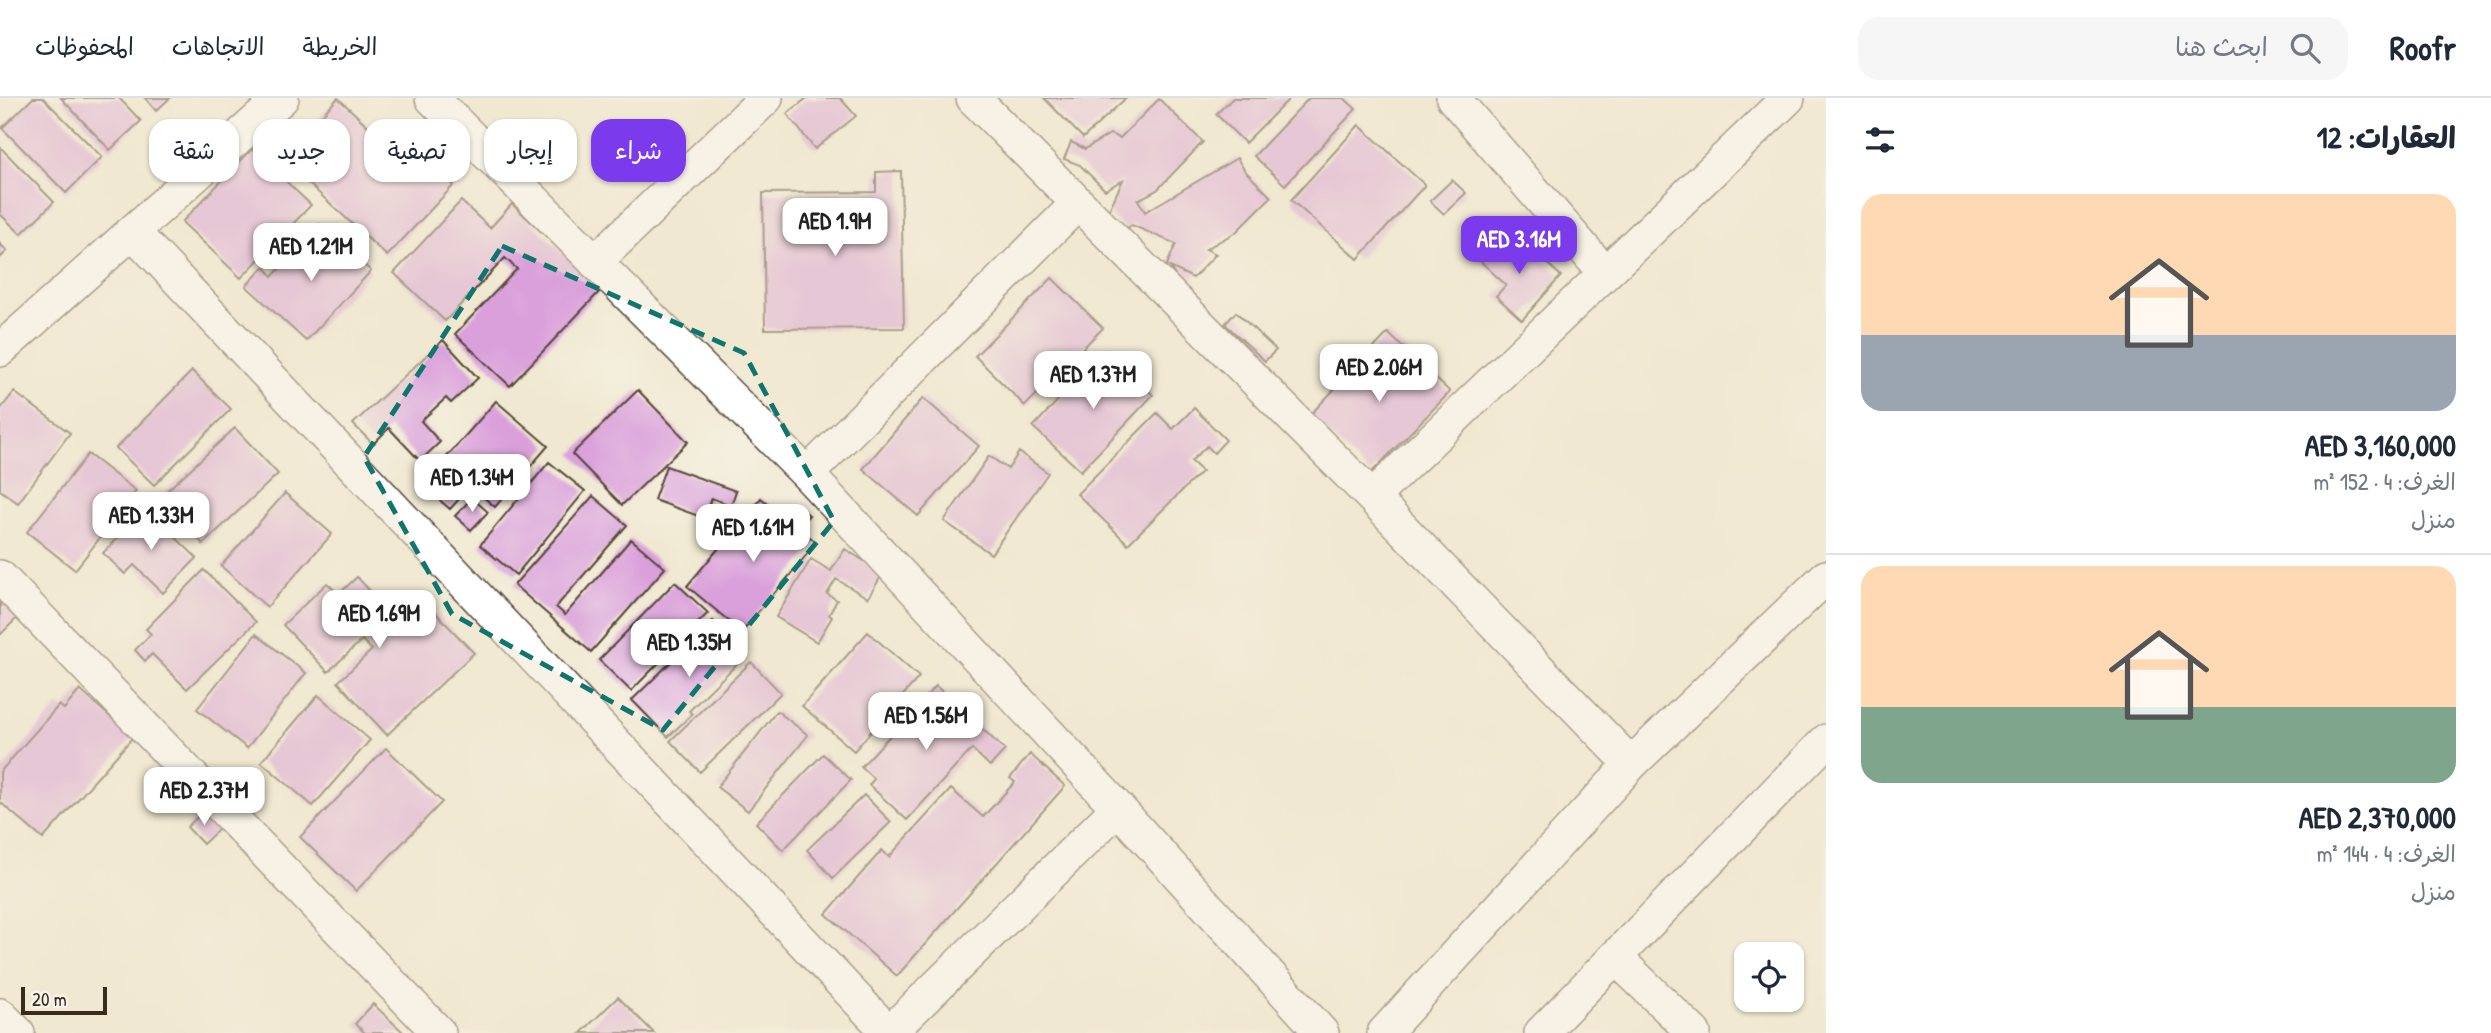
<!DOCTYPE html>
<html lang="ar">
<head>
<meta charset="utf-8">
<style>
	body { margin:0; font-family:"Patrick Hand","Playpen Sans Arabic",sans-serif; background:#f6f6f7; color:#1f2937; direction:rtl; height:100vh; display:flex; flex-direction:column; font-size:26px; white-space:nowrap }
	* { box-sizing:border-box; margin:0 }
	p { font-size:23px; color:#747a83 }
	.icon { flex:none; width:38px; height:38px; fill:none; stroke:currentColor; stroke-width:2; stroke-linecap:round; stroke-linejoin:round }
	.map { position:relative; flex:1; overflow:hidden; direction:ltr }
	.drawer { display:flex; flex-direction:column; background:#fff; width:665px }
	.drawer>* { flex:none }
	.top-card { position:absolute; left:21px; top:21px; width:665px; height:63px; direction:rtl; display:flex; gap:14px }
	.fabs { position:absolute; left:1734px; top:844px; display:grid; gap:14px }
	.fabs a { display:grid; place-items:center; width:70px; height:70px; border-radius:14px; background:#fff; box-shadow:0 2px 5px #0004; font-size:35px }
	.scale { position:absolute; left:21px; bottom:18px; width:86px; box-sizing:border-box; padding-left:7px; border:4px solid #3b2a1e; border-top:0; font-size:19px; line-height:24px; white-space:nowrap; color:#3b2a1e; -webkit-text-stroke:5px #f7f3e8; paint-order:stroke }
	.price { position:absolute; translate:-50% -60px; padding:0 16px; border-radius:14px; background:#fff; color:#222; font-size:23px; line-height:46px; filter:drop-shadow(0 2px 4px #0008) }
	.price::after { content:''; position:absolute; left:50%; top:42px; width:21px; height:16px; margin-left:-10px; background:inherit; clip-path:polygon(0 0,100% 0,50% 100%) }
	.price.active { background:#7c3aed; color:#fff }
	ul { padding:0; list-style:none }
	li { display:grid; align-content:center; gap:14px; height:371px; padding:0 35px }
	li+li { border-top:2px solid #e0e1e3 }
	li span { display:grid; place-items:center; height:217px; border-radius:21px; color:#555 }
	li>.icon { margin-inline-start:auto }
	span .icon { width:126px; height:126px; fill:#fffc; stroke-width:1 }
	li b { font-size:30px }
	h2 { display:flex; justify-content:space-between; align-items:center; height:84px; padding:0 35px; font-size:30px }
	.chip { padding:0 24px; border-radius:21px; background:#fff; box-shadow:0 2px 5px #0004; font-size:24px; line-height:63px }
	.chip.active { background:#7c3aed; color:#fff }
	header { display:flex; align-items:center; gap:42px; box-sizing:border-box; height:98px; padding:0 35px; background:#fff; border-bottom:2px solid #e0e1e3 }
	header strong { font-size:33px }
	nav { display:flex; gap:38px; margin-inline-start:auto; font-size:24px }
	.search { width:490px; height:63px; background:#f6f6f7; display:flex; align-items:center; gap:18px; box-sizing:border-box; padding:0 24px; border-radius:21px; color:#747a83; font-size:26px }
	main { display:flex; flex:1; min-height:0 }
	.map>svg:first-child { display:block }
</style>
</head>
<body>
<header>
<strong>Roofr</strong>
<div class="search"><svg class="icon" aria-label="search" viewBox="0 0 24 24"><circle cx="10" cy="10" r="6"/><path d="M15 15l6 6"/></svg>ابحث هنا</div>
<nav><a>الخريطة</a><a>الاتجاهات</a><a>المحفوظات</a></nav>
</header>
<main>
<section class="drawer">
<h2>العقارات: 12<svg class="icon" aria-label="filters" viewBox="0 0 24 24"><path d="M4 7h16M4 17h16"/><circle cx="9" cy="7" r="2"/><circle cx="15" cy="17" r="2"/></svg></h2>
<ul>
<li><span style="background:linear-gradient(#ffd9b3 65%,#9aa5b1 0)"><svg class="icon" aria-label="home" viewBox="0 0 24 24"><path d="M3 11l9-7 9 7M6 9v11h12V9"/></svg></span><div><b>AED 3,160,000</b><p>الغرف: 4 · 152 m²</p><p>منزل</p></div></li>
<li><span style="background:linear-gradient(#ffd9b3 65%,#7fa58c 0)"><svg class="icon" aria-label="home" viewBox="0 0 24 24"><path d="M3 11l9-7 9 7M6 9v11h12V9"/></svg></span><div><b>AED 2,370,000</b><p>الغرف: 4 · 144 m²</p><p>منزل</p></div></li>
</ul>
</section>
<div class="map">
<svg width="1826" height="935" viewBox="0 0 1826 935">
	<rect width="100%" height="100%" fill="#f7f3e8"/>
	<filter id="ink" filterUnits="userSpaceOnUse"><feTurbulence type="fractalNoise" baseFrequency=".0143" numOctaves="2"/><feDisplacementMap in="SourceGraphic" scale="14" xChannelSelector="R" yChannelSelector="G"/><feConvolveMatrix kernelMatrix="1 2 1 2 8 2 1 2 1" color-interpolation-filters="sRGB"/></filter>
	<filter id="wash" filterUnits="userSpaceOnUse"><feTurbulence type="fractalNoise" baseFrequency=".00686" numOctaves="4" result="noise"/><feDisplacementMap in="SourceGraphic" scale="28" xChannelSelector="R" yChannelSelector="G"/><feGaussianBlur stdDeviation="1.57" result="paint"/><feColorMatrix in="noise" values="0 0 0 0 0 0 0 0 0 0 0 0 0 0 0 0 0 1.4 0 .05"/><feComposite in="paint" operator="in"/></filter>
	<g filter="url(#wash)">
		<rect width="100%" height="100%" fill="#f0e8d0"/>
		<g id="blocks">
			<!-- building -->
			<path fill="#daa0db" d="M33,0h10l59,59 -36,36 -64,-65z
				M61,0h58l22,23 -31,29z
				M145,0h25l-14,13z
				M338,0l50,47 10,-11 56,51 -67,71 -106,-98z
				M807,0h33l16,18 -41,33 -28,-35z
				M1044,0h82l-43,40z
				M1233,0h57l-45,45 -29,-29z
				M1309,0h35l12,11 -71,76 -31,-29z
				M1159,1l44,43 -46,48 -19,10 7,12 92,-54 8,13 26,26 -35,35 -30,17 10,5 -23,24 -23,-11 8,14 -15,-7 13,-30 -44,-19 -7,4 -17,-17 15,-32 -18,10 -25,-25 -16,-6 7,-17 14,7 25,-15 10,4z
				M1359,27l66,60 -67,74 -67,-59z
				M0,49l54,55 -33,32 -21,-20z
				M252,51l59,56 -70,73 -59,-56z
				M901,73l3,157 -139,1 -2,-136 113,-1v-20z
				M1452,82l14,13 -22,21 -14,-13z
				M461,103l29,27 22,-24 90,85 -92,97 -55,-52 62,-65 -12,-11 -60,63 -51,-48z
				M320,126l51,47 -65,70 -60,-55 18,-19 9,9z
				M1500,137l30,27 7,-8 24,22 -39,44 -26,-24 10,-11 -28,-26z
				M0,146l7,7 -7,7z
				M1052,180l51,50 -78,78 -50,-50z
				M1236,214l40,38 -11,11 -40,-37z
				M1388,235l62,59 -80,82 -61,-58z
				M443,242l35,38 -27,25 -5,-5 -25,23 19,21 -20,19 -31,-33 -16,16 -20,-20z
				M1105,252l48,45 -72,76 -48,-44z
				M192,273l39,38 -77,76 -38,-37z
				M638,292l50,52 -66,63 -50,-51z
				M14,294l56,41 -52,70 -18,-13v-80z
				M923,300l56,48 -61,70 -55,-47z
				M496,303l52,45 -53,61 -24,-21 -21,23 -28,-24z
				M1194,310l32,32 -12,13 -7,-7 -16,15 11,10 -74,73 -51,-50 80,-81 16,16z
				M235,330l43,46 -75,70 -43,-47z
				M1019,354l29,21 -57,81 -47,-33 45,-65 19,13z
				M88,356l48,37 -61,79 -48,-38z
				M549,364l36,29 -69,84 -36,-30z
				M666,368l70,25 -5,14 -20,-7 -7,20 -50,-18z
				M285,395l47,41 -65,73 -46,-41z
				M593,398l34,29 -71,82 9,8 66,-76 34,29 -74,84 -77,-67z
				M472,400l16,14 -17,18 -16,-14z
				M761,400l30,25 12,-13 6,5 -11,12 19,16 -75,89 -55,-46z
				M146,411l51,49 -34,35 -29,-28 -9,9 -22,-21z
				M845,451l38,24 -15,25 -32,-19 -9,15 10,6 -8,15 3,2 -15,25 -41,-25 35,-58 20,12z
				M204,472l52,52 -69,67 -35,-35 -7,7 -10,-11 16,-16 -5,-5z
				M357,479l43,46 17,-15 9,11 8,-8 40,42 -87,82 -49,-53 34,-32 -10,-10 -34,32 -45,-47 44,-42 12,11z
				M675,484l33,31 -77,78 -32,-31z
				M0,501l18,18 -18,18z
				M713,523l33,34 -57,56 3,3 -24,23 -36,-37z
				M868,534l51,45 -65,74 -52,-45z
				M256,536l50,39 -59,75 -50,-39z
				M751,564l30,31 -81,79 -30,-31z
				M936,588l69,64 -15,16 -18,-17 -65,71 -38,-35 5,-6 -13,-12z
				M80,592l53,47 -90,102 -43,-37v-30l59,-67 5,4z
				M318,597l52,45 -57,66 -52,-44z
				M777,613l31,24 -60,76 -31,-24z
				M386,650l56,54 -86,89 -56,-54z
				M823,656l28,26 -68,70 -27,-27z
				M1030,656l35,32 -168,190 -71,-62 56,-64 7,7 62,-68 32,28 32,-35 -5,-4z
				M864,697l27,27 -58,56 -26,-28z
				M205,712l16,17 -18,17 -16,-17z
				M618,899l36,36h-73z
				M373,906l31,29h-39l-10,-9z"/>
		</g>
	</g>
	<g filter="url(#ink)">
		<use href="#blocks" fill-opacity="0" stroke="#564639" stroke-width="2"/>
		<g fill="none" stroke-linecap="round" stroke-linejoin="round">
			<defs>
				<path id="minor" d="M432,0l375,376 311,334 204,225
					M973,0l399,399 259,267
					M1453,0l152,175
					M133,134l756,801
					M595,164l171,-164
					M0,252l282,-252
					M807,376l271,-271
					M1372,399l416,-399
					M0,479l439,456
					M1615,859l79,76
					M0,917l18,18
					M889,935l229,-225
					M1384,935l247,-269 195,-187
					M1541,935l285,-292"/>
			</defs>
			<!-- minor casing -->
			<use href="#minor" stroke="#564639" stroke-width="36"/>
			<!-- minor -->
			<use href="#minor" stroke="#fff" stroke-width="33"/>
		</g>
	</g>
	<!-- marked area -->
	<path d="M0 0H1826V935H0ZM502,148l242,107 90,168 -171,209 -211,-116 -88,-157z" fill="#f0e8d0" fill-opacity=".55" fill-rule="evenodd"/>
	<path fill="none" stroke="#0f766e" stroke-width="5" stroke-dasharray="14 9" stroke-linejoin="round" d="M502,148l242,107 90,168 -171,209 -211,-116 -88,-157z"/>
</svg>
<div class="fabs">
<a><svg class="icon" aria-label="locate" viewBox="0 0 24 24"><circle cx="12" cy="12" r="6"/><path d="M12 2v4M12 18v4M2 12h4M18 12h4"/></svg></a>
</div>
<div class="scale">20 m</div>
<b class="price" style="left:835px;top:160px">AED 1.9M</b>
<b class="price active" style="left:1519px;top:178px">AED 3.16M</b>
<b class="price" style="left:311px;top:185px">AED 1.21M</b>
<b class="price" style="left:1379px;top:306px">AED 2.06M</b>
<b class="price" style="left:1093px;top:313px">AED 1.37M</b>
<b class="price" style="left:472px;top:416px">AED 1.34M</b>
<b class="price" style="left:151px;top:454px">AED 1.33M</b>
<b class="price" style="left:753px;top:466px">AED 1.61M</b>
<b class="price" style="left:379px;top:552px">AED 1.69M</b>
<b class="price" style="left:689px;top:581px">AED 1.35M</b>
<b class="price" style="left:926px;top:654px">AED 1.56M</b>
<b class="price" style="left:204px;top:729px">AED 2.37M</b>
<div class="top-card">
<a class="chip active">شراء</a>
<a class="chip">إيجار</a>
<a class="chip">تصفية</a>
<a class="chip">جديد</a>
<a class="chip">شقة</a>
</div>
</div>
</main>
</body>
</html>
